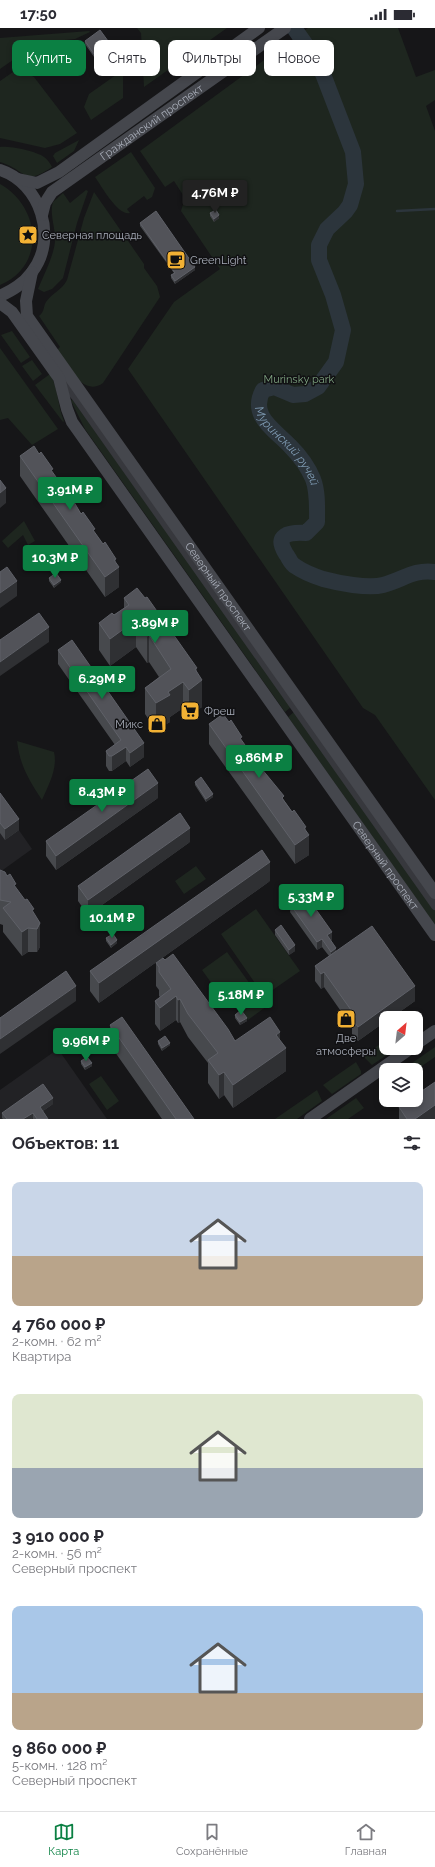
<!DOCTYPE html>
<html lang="ru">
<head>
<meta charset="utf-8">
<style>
	body { margin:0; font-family:Raleway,sans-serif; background:#f2f2f3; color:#2b2b33; height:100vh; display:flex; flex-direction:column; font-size:15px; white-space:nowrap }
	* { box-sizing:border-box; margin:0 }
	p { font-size:13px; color:#7c7c81 }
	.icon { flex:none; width:22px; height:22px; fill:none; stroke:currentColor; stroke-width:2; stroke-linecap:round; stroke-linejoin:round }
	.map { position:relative; height:1091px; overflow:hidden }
	.sheet { display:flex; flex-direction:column; background:#fff; flex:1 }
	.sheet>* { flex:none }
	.banner { position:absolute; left:12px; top:12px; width:411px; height:36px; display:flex; gap:8px }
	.needle { width:26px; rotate:28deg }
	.buttons { position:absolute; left:379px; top:983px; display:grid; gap:8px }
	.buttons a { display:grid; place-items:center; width:44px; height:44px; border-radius:8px; background:#fff; box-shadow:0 2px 6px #0003; font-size:20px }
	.price { position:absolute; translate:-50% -34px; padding:0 9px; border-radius:4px; background:#0b8043; color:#fff; font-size:13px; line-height:26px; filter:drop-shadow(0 1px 2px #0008) }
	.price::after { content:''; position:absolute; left:50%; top:24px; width:12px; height:9px; margin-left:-6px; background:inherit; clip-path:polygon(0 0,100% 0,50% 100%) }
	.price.current { background:#222; color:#fff }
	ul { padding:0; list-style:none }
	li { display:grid; align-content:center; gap:8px; height:212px; padding:0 12px }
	li span { display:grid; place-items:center; height:124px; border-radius:8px; color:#555 }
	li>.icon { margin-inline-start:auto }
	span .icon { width:72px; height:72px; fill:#fffc; stroke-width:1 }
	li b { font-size:17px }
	h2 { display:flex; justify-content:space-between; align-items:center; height:48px; padding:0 12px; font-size:17px }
	.pill { padding:0 14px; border-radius:8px; background:#fff; box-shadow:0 2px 6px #0003; font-size:14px; line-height:36px }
	.pill.current { background:#0b8043; color:#fff }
	.status { display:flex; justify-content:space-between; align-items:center; height:28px; padding:0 20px; background:#fff; direction:ltr }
	.status svg { height:11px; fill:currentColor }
	.tabs { display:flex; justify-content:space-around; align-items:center; height:56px; border-top:1px solid #e1e1e2; background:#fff; font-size:11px; color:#7c7c81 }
	.tabs a { display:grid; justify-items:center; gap:2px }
	.tabs .current { color:#0b8043 }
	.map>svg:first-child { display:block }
</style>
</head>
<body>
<div class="status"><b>17:50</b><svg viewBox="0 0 49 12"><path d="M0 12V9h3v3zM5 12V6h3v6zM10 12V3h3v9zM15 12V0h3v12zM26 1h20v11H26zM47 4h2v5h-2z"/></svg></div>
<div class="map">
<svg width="435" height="1091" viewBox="0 0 435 1091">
	<rect width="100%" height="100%" fill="#161618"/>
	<!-- built -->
	<path fill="#222225" d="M0,775l32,46 -32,23z
		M58,1021l49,70h-107v-29z"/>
	<!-- green -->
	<path fill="#1e261f" d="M137,0h90l-83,59 -3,-54z
		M308,0h90l18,49 19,-7v30l-9,6 9,25v669l-60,-85 -12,-7 -235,-339 46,-67 46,-33 -39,-58 4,-13 -11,-17 -9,6 -25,-36z
		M89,3l1,1 -15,7 -59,6 4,10 -20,14v-31z
		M19,42l15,7 43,56 -17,11 -15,4 -45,-10v-57l13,-9z
		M123,42v28l-32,22 -7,-13 5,-13z
		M79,112l-5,11 -17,12 -4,-7 2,-3z
		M0,119c11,-1 35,4 44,10 3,2 6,6 8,10 -29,20 -25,3 -52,-5z
		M131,124l24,36 -3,9 -5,3 -3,-4 -17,13 3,4c-12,3 -28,-26 -35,-36z
		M0,156c41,23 46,82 0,101z
		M86,162l2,1 -11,32 -14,55 -11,11 -8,3 -6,-3c6,-15 15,-31 17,-47 1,-13 -6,-28 -2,-40l10,-9 7,10z
		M94,164l50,72v4l13,18 3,11 -57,86c-21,15 -36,-20 -46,-33l3,-3 -21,-31c6,-5 4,-9 7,-14 6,-9 16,-12 21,-22l17,-62z
		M12,303l18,26 -9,6 -20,-28z
		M0,320l58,81 -26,16 -24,-27 -8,2z
		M32,332l10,14 -9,7 -11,-15z
		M50,346c9,15 7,31 14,47l-1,1 -28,-37z
		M72,371l219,308 -6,5 -200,-283 -14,-28z
		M24,493l11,20 -7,4 -5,-10 -15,13 -6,-7z
		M294,684l141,198v15l-147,-208z
		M17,713l37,11c4,17 -6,34 -12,48 -13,-20 -22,-34 -25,-59z
		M196,838l10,13 -22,15 -9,-13z
		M256,881l44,62 -36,25 -43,-62z
		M227,924l23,32 -25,18 -23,-32z
		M252,957l15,21 -19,14 -15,-21z
		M386,1012v8h11l-25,17 -9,-9z
		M435,1019v10l-19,13 -4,-7z
		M356,1034l5,9v3l-29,20 -9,-9z
		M101,1048l18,25 -12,9 -18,-26z
		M317,1062l5,11 -25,18h-22z
		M356,1070l8,10 -16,11h-22z"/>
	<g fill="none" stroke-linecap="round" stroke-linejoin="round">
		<!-- stream -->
		<path stroke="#2c353c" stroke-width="2.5" d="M397,183l38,-2"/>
		<!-- river -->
		<path stroke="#2c353c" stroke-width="16" id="s1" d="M294,0l19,27 10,19 30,78 3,32 -6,21 -5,7 -18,17 -8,16v15l14,35 10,35 -7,32 -18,25 -13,7 -12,1 -19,-8 -11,3c-14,26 11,39 27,56 8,8 18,21 23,33 5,13 4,29 4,43l-11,11c-18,-1 -32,2 -20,21 3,4 5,10 9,12 7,5 19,10 28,13 15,4 45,10 60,6 20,-5 30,-16 52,-13"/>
		<!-- street -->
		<path stroke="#37383d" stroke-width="8" d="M61,352l15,18 359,508"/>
		<!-- secondary -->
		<g stroke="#45474d" stroke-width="12">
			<path d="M0,142c41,13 58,69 32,102 -9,12 -19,18 -32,24"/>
			<path d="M18,151l19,4 22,-11 200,-144"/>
			<path id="s2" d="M42,187l3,-12 7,-11 233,-164"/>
			<path id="s3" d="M32,244l-6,29 1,15 408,577"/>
			<path id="s4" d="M0,275l12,9 47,66 8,31 5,13 363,513"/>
			<path d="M416,1016l19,-13"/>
			<path d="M310,1091l101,-71"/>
		</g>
	</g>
	<!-- wall -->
	<path fill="#47494d" d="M85,13l34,18 -16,11 -18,-26z
		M210,185l9,5 -5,4 -4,-6z
		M140,195l55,47 -20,14 -4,-6v-3l3,-2 -34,-47z
		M39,426l77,109 3,24 -14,10 -85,-121v-20z
		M49,550l12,4 -7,6 -5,-7z
		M124,570l73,74 5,35 -13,9 -6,-8 -13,9v5l-14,8 -11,-16v-26l14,-11 -10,-15 -2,1 -11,-16 -26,19 -11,-16v-27l15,-8 10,-7z
		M58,622l86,107 -14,10 -4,-6 -14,10h-3l-3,-5v-15l9,-6 -57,-81z
		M209,696l33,17 64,90 3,24 -14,9 -86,-120z
		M195,754l18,15 -7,5 -11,-17z
		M0,765l19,37 -14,10 -5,-7z
		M158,770l-102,72 -10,-14v-15z
		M190,814l-102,73 -10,-14v-15z
		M0,842l16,18 24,35v24l-3,5h-9l-6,4 -19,-24v-7l-3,-1z
		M270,853l-171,122 -9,-12v-20z
		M285,860l47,52h-1l5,11 79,50 -24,17h-5v3l-28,20 -6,-7v-7l-28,-40 -3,2 -6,-8v-15l14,-10 -7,-9 -5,3 -27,-38 1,-8 -6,-8z
		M275,902l20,21 -6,4 -14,-20z
		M106,910l11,5 -6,5 -5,-7z
		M156,935l79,78h45l6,30 -53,37 -9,-13 -5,4 -11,-16v-20l-20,-26 -8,-15 -2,1 -2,-3 -16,11 -5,-7v-23l5,-4 -1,-1v-6l-3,-4z
		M235,987l12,6 -7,4 -5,-7z
		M110,997l84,94h-32l-52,-74z
		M158,1013l12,4 -8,6 -4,-7z
		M81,1033l11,5 -7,4 -4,-6z
		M53,1076l-10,7 5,8h-15v-1l-2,1h-28l-1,-1v-5z
		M399,1079l36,12h-36z"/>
	<!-- shaded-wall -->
	<path fill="#2f3033" d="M119,28v3l-16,11v-3z
		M219,187v3l-5,4v-3z
		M195,239v3l-20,14v-3z
		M6,460v15l-6,5v-15z
		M116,531v10l3,-2v20l-14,10v-20l9,-17z
		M61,552v2l-7,6v-3z
		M17,553v15l-17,12v-15z
		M136,592v27l-26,19v-27z
		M49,599v15l-49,34v-14z
		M149,607v27l-2,1v-27z
		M197,640v16l5,-4v27l-13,9v-26l6,-21z
		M183,654v26l-13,9v5l-14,8v-27l12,-11z
		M144,715v14l-14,10v-14z
		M126,719v14l-14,10v-15z
		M158,755v15l-102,72v-14z
		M213,766v3l-7,5v-3z
		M19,791v11l-14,10v-11z
		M306,799v10l3,-2v20l-14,9v-19l9,-17z
		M190,800v14l-102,73v-15z
		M270,834v19l-171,122v-20z
		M40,895v24l-3,5v-23z
		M28,900v24l-6,4v-24z
		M332,904v8l-5,3v-8z
		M322,911v8l-5,3v-8z
		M117,912v3l-6,5v-3z
		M295,917v6l-6,4v-5z
		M336,920v8l-5,4v-8z
		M324,944v15l-3,2v-15z
		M76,958v15l-76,53v-15z
		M415,958v15l-24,17h-5v3l-28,20v-14z
		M176,968v24l-16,11v-23z
		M180,971v23l-2,1v-23z
		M247,990v3l-7,4v-3z
		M280,1004v20l6,-4v23l-53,37v-23l43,-50z
		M170,1015v2l-8,6v-3z
		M92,1035v3l-7,4v-3z
		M224,1044v23l-5,4v-24z
		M53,1070v6l-13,9v-6z
		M435,1077v14h-20z
		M33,1085v5l-2,1h-8z"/>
	<!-- building -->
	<path fill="#525359" stroke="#5f6168" d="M100,2l19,26 -16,11 -18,-26z
		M216,182l3,5 -5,4 -4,-6z
		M156,183l39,56 -20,14 -4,-6 4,-2 -35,-50z
		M34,418l5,8 2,-2 12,17 -2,1 10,14 2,-1 18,31 2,-2 12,17 -2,1 10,14 2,-2 11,17 -2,1 5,7 -14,10 -85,-121z
		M0,452l6,8 -6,5z
		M7,539l10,14 -17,12v-21z
		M56,545l5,7 -7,5 -5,-7z
		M137,560l8,10 2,-1 38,54 12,17 -2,1 7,11 -13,10 -6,-8 -15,10 2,3 -14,8 -11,-15 26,-19 -22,-34 -2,1 -11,-16 -26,19 -11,-16 13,-10 2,2 15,-10 -5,-7z
		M39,585l10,14 -49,35v-22z
		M72,612l72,103 -14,10 -4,-6 -14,9h-3l-3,-5 15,-11 -63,-90z
		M223,686l6,8 2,-2 11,17 -2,1 10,14 2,-1 11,16 -2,1 23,28 -2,2 10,14 2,-2 12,17 -2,1 5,7 -14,10 -86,-121z
		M148,741l10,14 -102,73 -10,-15z
		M201,749l12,17 -7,5 -11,-17z
		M0,765l19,26 -14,10 -5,-6z
		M180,785l10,15 -102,72 -10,-14z
		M262,822l8,12 -171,121 -9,-12z
		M0,842l5,2 2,4 3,-2 6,10 -2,1 11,15 2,-1 7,10 -2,1 8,13 -3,6 -9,-1 -6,4 -19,-24 8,-6 -11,-2z
		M290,857l10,12 5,-3 27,38 -5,3 9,13 -5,4 -9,-13 -5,3 -27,-38 4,-3 -9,-13z
		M281,897l14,20 -6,5 -14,-20z
		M372,898l43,60 -57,41 -6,-8 4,-2 -32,-45 -3,2 -6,-8z
		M113,906l4,6 -6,5 -5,-7z
		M173,926l55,75 7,12 35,-24 10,15 -4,3 10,13 -53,37 -9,-13 -5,3 -11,-15 10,-7 -30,-39 -8,-15 -2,1 -2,-4 -16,12 -5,-7 16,-12 -12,-17v-5l-3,-4 7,-5 2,2z
		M66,943l10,15 -76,53v-21z
		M241,982l6,8 -7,4 -5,-7z
		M122,989l72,102h-18l-66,-94z
		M165,1008l5,7 -8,5 -4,-7z
		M87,1029l5,6 -7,4 -4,-6z
		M435,1054v23l-20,14h-8l-8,-12 10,-7h7v-5z
		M43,1056l10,14 -13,9 8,12h-11l-4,-6 -10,6h-16l-5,-6z"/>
	<!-- icons -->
	<defs>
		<symbol id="sight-square" viewBox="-11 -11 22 22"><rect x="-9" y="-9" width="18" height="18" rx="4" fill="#f2b134" stroke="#111113"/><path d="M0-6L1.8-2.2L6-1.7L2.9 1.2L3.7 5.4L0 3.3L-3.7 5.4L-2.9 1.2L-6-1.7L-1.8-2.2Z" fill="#111"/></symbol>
		<symbol id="cafe-square" viewBox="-11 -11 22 22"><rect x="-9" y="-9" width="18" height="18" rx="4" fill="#f2b134" stroke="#111113"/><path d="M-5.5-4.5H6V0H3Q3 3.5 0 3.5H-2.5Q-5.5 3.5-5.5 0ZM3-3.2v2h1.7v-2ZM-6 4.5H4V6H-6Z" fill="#111"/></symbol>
		<symbol id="supermarket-square" viewBox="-11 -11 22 22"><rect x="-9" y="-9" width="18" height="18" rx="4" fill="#f2b134" stroke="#111113"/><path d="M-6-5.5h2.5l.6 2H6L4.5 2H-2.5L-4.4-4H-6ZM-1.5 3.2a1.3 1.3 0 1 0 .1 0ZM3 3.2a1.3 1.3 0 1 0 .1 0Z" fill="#111"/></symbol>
		<symbol id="shop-square" viewBox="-11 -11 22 22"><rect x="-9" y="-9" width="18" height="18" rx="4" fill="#f2b134" stroke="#111113"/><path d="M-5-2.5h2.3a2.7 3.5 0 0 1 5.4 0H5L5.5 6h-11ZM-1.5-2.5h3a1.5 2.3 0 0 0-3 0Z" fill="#111"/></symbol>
	</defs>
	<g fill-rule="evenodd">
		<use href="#sight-square" x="17" y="196" width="22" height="22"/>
		<use href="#cafe-square" x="165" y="221" width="22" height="22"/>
		<use href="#supermarket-square" x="179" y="672" width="22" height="22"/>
		<use href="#shop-square" x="146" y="685" width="22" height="22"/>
		<use href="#shop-square" x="335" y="980" width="22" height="22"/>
	</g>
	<g text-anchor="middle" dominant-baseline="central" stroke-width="3" stroke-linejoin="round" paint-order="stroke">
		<!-- street labels -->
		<g font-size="11" fill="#a8adb8" stroke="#111113">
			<text stroke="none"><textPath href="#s2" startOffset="147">Гражданский проспект</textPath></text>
			<text stroke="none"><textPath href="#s3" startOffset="376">Северный проспект</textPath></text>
			<text stroke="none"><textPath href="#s4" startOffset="685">Северный проспект</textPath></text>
		</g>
		<!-- poi labels -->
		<g font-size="11" fill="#a8adb8" stroke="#111113" text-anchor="start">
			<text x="42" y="207">Северная площадь</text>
			<text x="190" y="232">GreenLight</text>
			<text x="204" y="683">Фреш</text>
			<text x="143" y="696" text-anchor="end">Микс</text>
			<text x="346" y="1010" text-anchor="middle">Две<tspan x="346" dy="13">атмосферы</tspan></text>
		</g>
		<!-- park labels -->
		<g font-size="11" fill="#7fa381" stroke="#111113">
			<text x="299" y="351">Murinsky park</text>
		</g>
		<!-- water labels -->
		<g font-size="12" font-style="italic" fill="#7f9bb3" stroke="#111113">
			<text stroke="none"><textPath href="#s1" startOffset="521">Муринский ручей</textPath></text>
		</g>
	</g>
</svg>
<div class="buttons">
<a><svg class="needle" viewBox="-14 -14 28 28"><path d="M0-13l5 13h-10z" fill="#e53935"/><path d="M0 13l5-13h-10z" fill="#7c7c81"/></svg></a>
<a><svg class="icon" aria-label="layers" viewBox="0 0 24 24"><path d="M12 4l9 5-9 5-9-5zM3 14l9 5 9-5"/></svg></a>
</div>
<b class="price current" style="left:215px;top:186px">4.76M ₽</b>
<b class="price" style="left:70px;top:483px">3.91M ₽</b>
<b class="price" style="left:55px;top:551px">10.3M ₽</b>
<b class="price" style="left:155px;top:616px">3.89M ₽</b>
<b class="price" style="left:102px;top:672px">6.29M ₽</b>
<b class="price" style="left:259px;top:751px">9.86M ₽</b>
<b class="price" style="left:102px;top:785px">8.43M ₽</b>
<b class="price" style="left:311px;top:890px">5.33M ₽</b>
<b class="price" style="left:112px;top:911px">10.1M ₽</b>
<b class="price" style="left:241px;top:988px">5.18M ₽</b>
<b class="price" style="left:86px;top:1034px">9.96M ₽</b>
<div class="banner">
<a class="pill current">Купить</a>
<a class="pill">Снять</a>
<a class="pill">Фильтры</a>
<a class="pill">Новое</a>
</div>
</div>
<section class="sheet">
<h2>Объектов: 11<svg class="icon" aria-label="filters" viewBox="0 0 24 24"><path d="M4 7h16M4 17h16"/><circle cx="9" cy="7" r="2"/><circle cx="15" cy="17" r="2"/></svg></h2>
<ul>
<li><span style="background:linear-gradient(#c9d6e8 60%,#b9a48a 0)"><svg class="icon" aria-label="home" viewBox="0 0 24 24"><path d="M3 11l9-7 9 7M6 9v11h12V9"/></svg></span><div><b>4 760 000 ₽</b><p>2-комн. · 62 m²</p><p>Квартира</p></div></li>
<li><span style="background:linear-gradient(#dfe7d0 60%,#9aa5b1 0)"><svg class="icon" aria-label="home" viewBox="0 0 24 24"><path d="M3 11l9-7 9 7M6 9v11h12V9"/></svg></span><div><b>3 910 000 ₽</b><p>2-комн. · 56 m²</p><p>Северный проспект</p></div></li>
<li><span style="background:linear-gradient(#a9c7e8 70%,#b9a48a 0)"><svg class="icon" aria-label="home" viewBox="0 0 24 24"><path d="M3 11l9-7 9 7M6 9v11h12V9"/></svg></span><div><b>9 860 000 ₽</b><p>5-комн. · 128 m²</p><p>Северный проспект</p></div></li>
</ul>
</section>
<nav class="tabs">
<a class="current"><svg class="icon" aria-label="map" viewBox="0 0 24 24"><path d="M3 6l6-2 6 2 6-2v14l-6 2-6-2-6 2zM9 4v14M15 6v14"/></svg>Карта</a>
<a><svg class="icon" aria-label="saved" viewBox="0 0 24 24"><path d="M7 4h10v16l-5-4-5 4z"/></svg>Сохранённые</a>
<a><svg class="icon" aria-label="home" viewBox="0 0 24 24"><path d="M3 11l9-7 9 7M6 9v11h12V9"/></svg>Главная</a>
</nav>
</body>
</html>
